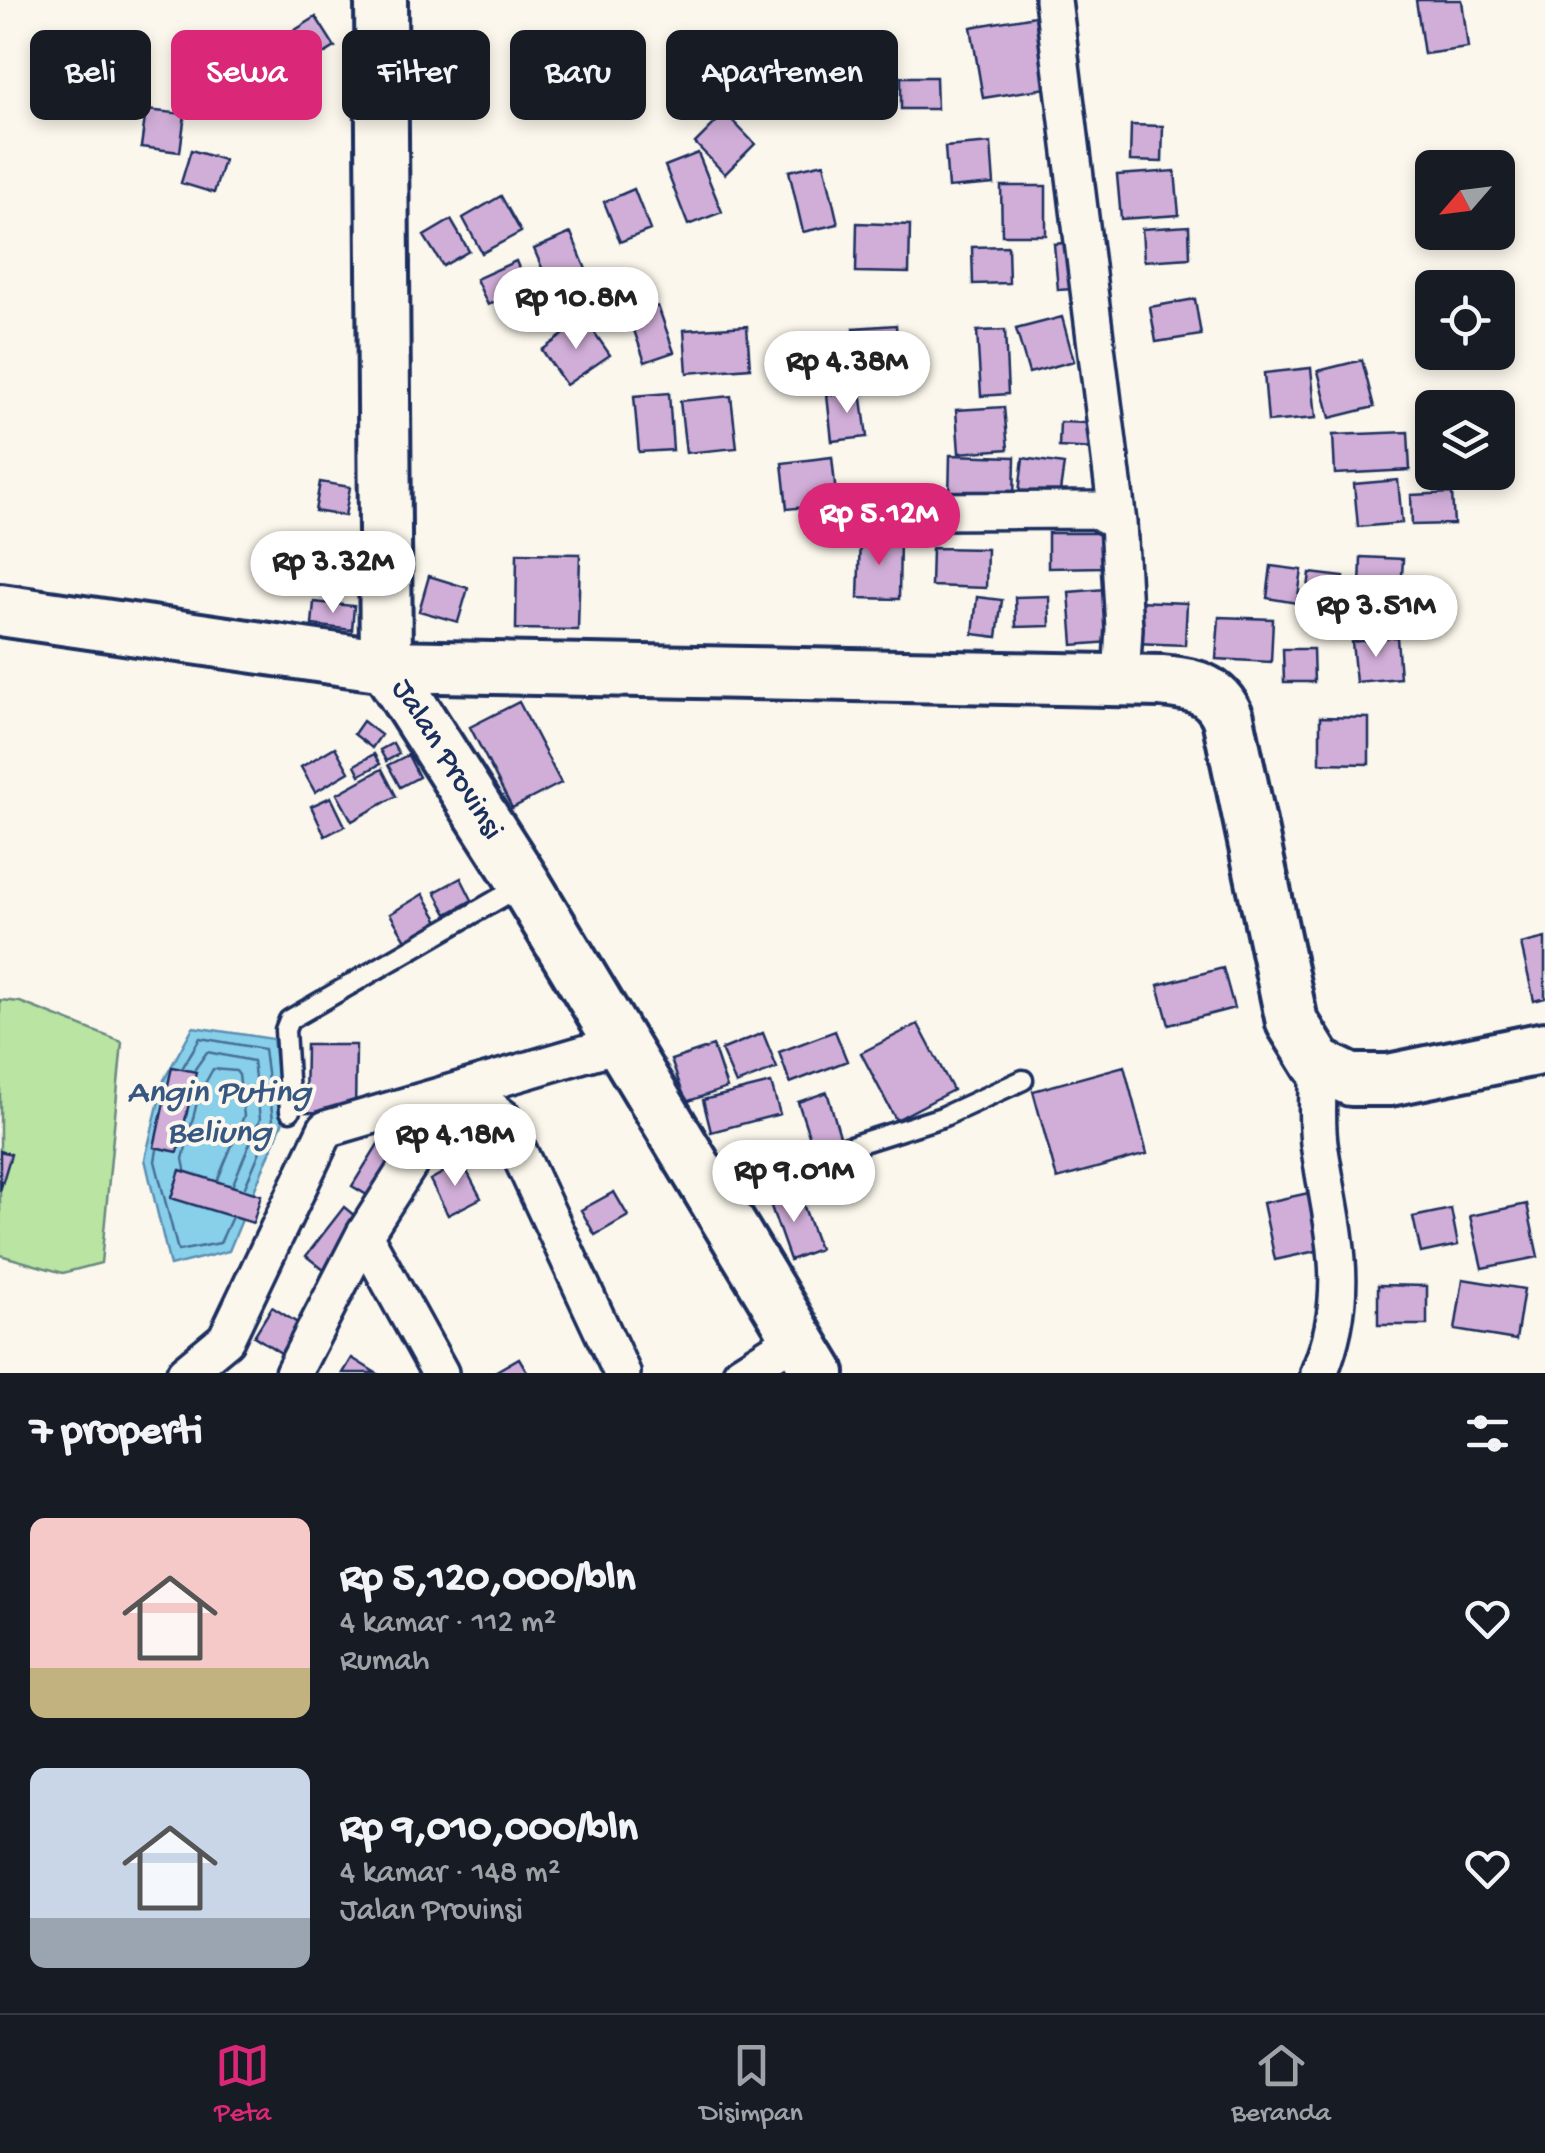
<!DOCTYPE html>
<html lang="id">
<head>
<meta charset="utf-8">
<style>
	body { margin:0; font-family:"Gochi Hand",sans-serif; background:#20242c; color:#f1f3f6; height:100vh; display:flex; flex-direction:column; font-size:38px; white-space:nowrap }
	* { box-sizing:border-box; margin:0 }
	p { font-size:32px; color:#9ea1a6 }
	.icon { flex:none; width:55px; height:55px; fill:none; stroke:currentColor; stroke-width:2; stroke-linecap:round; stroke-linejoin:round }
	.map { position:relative; height:1373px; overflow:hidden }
	.drawer { display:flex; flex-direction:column; background:#171b24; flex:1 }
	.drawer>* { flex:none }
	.banner { position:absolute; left:30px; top:30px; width:1000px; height:90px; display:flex; gap:20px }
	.needle { width:65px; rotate:242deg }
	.fabs { position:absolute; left:1415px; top:150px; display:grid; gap:20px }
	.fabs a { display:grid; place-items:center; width:100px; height:100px; border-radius:15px; background:#171b24; box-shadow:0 5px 15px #0003; font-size:50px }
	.price { position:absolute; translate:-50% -85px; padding:0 22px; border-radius:35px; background:#fff; color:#222; font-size:32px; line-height:65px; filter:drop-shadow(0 2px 5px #0008) }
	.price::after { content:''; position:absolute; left:50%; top:60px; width:30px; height:22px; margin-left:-15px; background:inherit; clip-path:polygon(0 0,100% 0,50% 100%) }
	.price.current { background:#db2777; color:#fff }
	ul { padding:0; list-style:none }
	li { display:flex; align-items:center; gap:30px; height:250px; padding:0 30px }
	li span { display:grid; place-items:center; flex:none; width:280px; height:200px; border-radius:15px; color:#555 }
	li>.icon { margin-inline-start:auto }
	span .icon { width:120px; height:120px; fill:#fffc; stroke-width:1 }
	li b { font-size:42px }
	h2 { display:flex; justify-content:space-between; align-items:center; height:120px; padding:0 30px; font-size:42px }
	.chip { padding:0 35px; border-radius:15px; background:#171b24; box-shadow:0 5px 15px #0003; font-size:35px; line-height:90px }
	.chip.current { background:#db2777; color:#fff }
	.tab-bar { display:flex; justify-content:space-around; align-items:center; height:140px; border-top:2px solid #363941; background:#171b24; font-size:28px; color:#9ea1a6 }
	.tab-bar a { display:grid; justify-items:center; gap:5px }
	.tab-bar .current { color:#db2777 }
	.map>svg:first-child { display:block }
</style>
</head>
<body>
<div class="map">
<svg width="1545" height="1373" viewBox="0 0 1545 1373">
	<rect width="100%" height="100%" fill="#fbf7ec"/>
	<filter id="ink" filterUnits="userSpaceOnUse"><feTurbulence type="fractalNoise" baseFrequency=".01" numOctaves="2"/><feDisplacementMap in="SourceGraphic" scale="20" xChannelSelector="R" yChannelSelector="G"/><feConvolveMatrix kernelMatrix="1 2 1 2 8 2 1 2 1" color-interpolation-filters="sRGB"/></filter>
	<g filter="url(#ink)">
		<!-- green -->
		<path fill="#b9e4a1" stroke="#6a8a80" stroke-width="2.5" d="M0,1000l20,2 102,40 -21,221 -38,10 -63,-18z"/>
		<!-- water -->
		<path fill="#88cfea" stroke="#5c8fb2" stroke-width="2.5" d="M193,1027l80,12 10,82 -54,130 -59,15 -25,-107 19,-79z"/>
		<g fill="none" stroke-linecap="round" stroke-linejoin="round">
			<!-- shore -->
			<path stroke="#476f96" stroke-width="2.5" d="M183,1067l17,-29 64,11 9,71 -28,67
				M195,1069l12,-17 46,9 7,58 -27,65
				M157,1150l-2,11 23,90 42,-8 11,-24
				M185,1169l-2,-10 16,-65 14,-25 23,2 3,4 5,41 -26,63"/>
		</g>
		<!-- building -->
		<path fill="#d1aed8" stroke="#1b2f5e" stroke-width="2.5" d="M1416,0h46l6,48 -44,6z
			M1035,16l12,72 -64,10 -12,-71z
			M316,17l19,30 -48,30 -19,-30z
			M901,77h35l1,32h-36z
			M146,110l39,4 -5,38 -39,-5z
			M725,113l30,31 -30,30 -30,-31z
			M1131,125l32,1 -1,36 -32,-1z
			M991,143l3,41 -46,4 -3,-41z
			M191,150l33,10 -10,33 -33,-10z
			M698,153l24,59 -34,13 -23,-59z
			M824,163l14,61 -35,8 -14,-61z
			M1175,171l4,44 -58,4 -4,-44z
			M1001,186h45v49h-44z
			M634,189l16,41 -30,12 -16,-40z
			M501,196l20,36 -39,21 -19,-35z
			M451,220l18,31 -26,15 -19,-30z
			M857,223l53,2 -1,48 -53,-1z
			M1189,226l1,32 -46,3 -2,-32z
			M571,233l19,46 -37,15 -19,-45z
			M1086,241l4,47 -32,2 -4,-46z
			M1008,246l1,37 -36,1 -1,-37z
			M516,261l11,26 -39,18 -12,-26z
			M1195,299l6,36 -45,7 -6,-35z
			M658,306l16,46 -29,10 -16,-46z
			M1062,317l12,44 -45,12 -13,-44z
			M585,319l25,36 -44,30 -24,-35z
			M896,325l2,33 -41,2 -3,-32z
			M747,326l3,42 -63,5 -3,-43z
			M1005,330l3,64 -27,2 -4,-65z
			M1362,360l12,47 -44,11 -12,-47z
			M1311,368l5,50 -48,4 -4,-49z
			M861,391l6,46 -35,4 -5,-46z
			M669,393l4,57 -34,2 -5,-56z
			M731,396l6,52 -51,5 -6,-52z
			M1004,407l4,42 -49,4 -3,-43z
			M1060,422l56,2 -1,26 -56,-3z
			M1408,432l2,38 -75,4 -2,-39z
			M950,455l65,2 -1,44 -65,-2z
			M832,457l5,47 -50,5 -5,-46z
			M1023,458l41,6 -5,34 -40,-5z
			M1398,480l4,43 -44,4 -4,-43z
			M320,482l30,5 -5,29 -30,-5z
			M1452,493l2,31 -42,1 -1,-30z
			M1048,533h57v34l-57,1z
			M860,536l40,2 -1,61 -41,-1z
			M932,548l55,1 -1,39 -55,-2z
			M517,553l63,1 -2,76 -62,-1z
			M296,555l28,8 -7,27 -28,-7z
			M1361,557l42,2 -2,33 -41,-3z
			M1271,566l31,4 -5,33 -30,-5z
			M1310,573l34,4 -5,39 -34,-4z
			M429,576l39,12 -10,34 -39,-11z
			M1105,589l5,53 -37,3 -4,-53z
			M1049,596l1,30 -34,1 -1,-30z
			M977,597l25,3 -5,37 -24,-3z
			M1136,601l51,2 -2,42 -51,-2z
			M314,602l40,4 -2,24 -40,-5z
			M1219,617l54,2 -2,43 -55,-3z
			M1397,637l3,41 -44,4 -4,-40z
			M1283,649h30l1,33h-30z
			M519,702l42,81 -49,25 -42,-81z
			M1320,717l49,1v46l-49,-1z
			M363,721l18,14 -9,13 -18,-14z
			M393,743l6,11 -13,7 -6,-11z
			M335,747l14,25 -34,20 -14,-25z
			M374,754l6,10 -20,11 -5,-10z
			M408,755l11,22 -19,10 -12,-22z
			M382,769l14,27 -44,25 -15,-27z
			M331,797l14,29 -20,10 -14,-30z
			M461,878l11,22 -25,14 -12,-22z
			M423,894l19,32 -33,19 -19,-31z
			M1545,938v60l-11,3 -13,-57z
			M1223,968l11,40 -65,17 -11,-40z
			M918,1024l35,66 -57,30 -35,-67z
			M835,1031l12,30 -57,22 -11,-31z
			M763,1033l14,35 -41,16 -15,-34z
			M306,1045h50l-1,68 -50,-1z
			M713,1046l14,42 -41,14 -15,-42z
			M1124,1066l23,88 -90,25 -24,-88z
			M172,1067l24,5 -18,80 -24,-5z
			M771,1083l9,31 -69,18 -8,-32z
			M827,1092l13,44 -28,9 -14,-43z
			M386,1131l25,16 -34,54 -25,-15z
			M0,1151l11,3 -11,37z
			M462,1162l19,36 -33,17 -18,-35z
			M180,1170l81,25 -8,28 -82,-25z
			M798,1190l21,59 -29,11 -21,-59z
			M614,1192l14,24 -33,19 -14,-25z
			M1313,1192l12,57 -50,11 -12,-57z
			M1527,1204l11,53 -56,11 -12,-52z
			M344,1207l23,19 -38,48 -23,-18z
			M1451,1209l7,36 -37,8 -8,-36z
			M1463,1279l61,10 -8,51 -61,-10z
			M1378,1285l49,1v39h-49z
			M272,1307l27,17 -18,29 -27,-17z
			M352,1358l24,15h-33z
			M519,1358l9,15h-35z"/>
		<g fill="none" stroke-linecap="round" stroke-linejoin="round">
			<defs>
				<path id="lane" d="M290,1111l-5,-81 4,-10 235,-136
					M717,1192l102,-36 123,-39 81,-37"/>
				<path id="street" d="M1053,0l65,523
					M927,511l168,-1 23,13 6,105 -3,52
					M1318,1064c1,28 -3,59 2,86 13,82 33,142 -1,223
					M364,1235l76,138
					M185,1373l41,-34 100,-210 295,-86
					M293,1373l71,-138 76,-119 30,-14 16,3 17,13 119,255
					M741,1373l57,-36"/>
				<path id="secondary" d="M381,0l5,666 139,218 294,489
					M0,610l386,56 775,15c30,3 55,6 67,37l64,304 26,42 33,16h38l156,-32"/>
			</defs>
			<!-- lane casing -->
			<use href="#lane" stroke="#1b2f5e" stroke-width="25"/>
			<!-- street casing -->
			<use href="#street" stroke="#1b2f5e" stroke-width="42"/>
			<!-- secondary casing -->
			<use href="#secondary" stroke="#1b2f5e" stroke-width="58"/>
			<!-- lane -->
			<use href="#lane" stroke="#fbf7ec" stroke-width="18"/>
			<!-- street -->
			<use href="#street" stroke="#fbf7ec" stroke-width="35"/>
			<!-- secondary -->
			<use href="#secondary" stroke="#fbf7ec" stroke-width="50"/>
		</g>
	</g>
	<g text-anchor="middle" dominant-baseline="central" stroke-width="8" stroke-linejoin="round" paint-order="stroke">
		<!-- street labels -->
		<g font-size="32" fill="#1b2f5e" stroke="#fbf7ec">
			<text transform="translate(446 760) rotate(58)">Jalan Provinsi</text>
		</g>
		<!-- water labels -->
		<g font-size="35" font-style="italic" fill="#365781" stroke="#fbf7ec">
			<text x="219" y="1094">Angin Puting<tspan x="219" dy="40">Beliung</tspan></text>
		</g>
	</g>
</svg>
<div class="fabs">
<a><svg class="needle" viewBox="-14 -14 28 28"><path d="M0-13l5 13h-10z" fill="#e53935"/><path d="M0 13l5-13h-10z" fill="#9ea1a6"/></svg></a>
<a><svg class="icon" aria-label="locate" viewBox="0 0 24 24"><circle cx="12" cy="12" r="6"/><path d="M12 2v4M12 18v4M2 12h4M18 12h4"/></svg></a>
<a><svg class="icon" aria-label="layers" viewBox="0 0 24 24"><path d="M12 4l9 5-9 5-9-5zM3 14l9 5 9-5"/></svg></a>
</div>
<b class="price" style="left:576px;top:352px">Rp 10.8M</b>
<b class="price" style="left:847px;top:416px">Rp 4.38M</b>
<b class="price current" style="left:879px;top:568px">Rp 5.12M</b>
<b class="price" style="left:333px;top:616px">Rp 3.32M</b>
<b class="price" style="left:1376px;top:660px">Rp 3.51M</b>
<b class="price" style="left:455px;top:1189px">Rp 4.18M</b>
<b class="price" style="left:794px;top:1225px">Rp 9.01M</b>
<div class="banner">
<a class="chip">Beli</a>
<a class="chip current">Sewa</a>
<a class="chip">Filter</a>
<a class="chip">Baru</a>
<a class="chip">Apartemen</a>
</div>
</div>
<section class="drawer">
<h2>7 properti<svg class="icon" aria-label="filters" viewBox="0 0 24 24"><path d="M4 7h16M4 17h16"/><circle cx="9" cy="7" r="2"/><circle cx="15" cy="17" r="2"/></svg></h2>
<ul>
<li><span style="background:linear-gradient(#f6c9c9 75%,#c2b280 0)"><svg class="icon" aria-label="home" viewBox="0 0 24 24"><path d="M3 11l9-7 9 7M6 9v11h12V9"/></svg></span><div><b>Rp 5,120,000/bln</b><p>4 kamar · 112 m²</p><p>Rumah</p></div><svg class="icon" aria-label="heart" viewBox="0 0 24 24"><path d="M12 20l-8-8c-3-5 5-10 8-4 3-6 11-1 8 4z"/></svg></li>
<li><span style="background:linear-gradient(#c9d6e8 75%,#9aa5b1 0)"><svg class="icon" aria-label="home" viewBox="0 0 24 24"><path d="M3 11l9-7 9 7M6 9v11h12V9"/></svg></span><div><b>Rp 9,010,000/bln</b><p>4 kamar · 148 m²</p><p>Jalan Provinsi</p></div><svg class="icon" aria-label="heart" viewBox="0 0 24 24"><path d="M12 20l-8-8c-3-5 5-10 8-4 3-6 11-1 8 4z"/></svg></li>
</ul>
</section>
<nav class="tab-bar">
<a class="current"><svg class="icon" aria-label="map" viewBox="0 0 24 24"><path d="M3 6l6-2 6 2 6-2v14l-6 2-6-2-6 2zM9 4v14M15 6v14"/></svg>Peta</a>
<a><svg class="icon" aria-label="saved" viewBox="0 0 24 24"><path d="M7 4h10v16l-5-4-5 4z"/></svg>Disimpan</a>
<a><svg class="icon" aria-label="home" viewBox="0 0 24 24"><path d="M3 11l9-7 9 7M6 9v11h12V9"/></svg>Beranda</a>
</nav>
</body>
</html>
